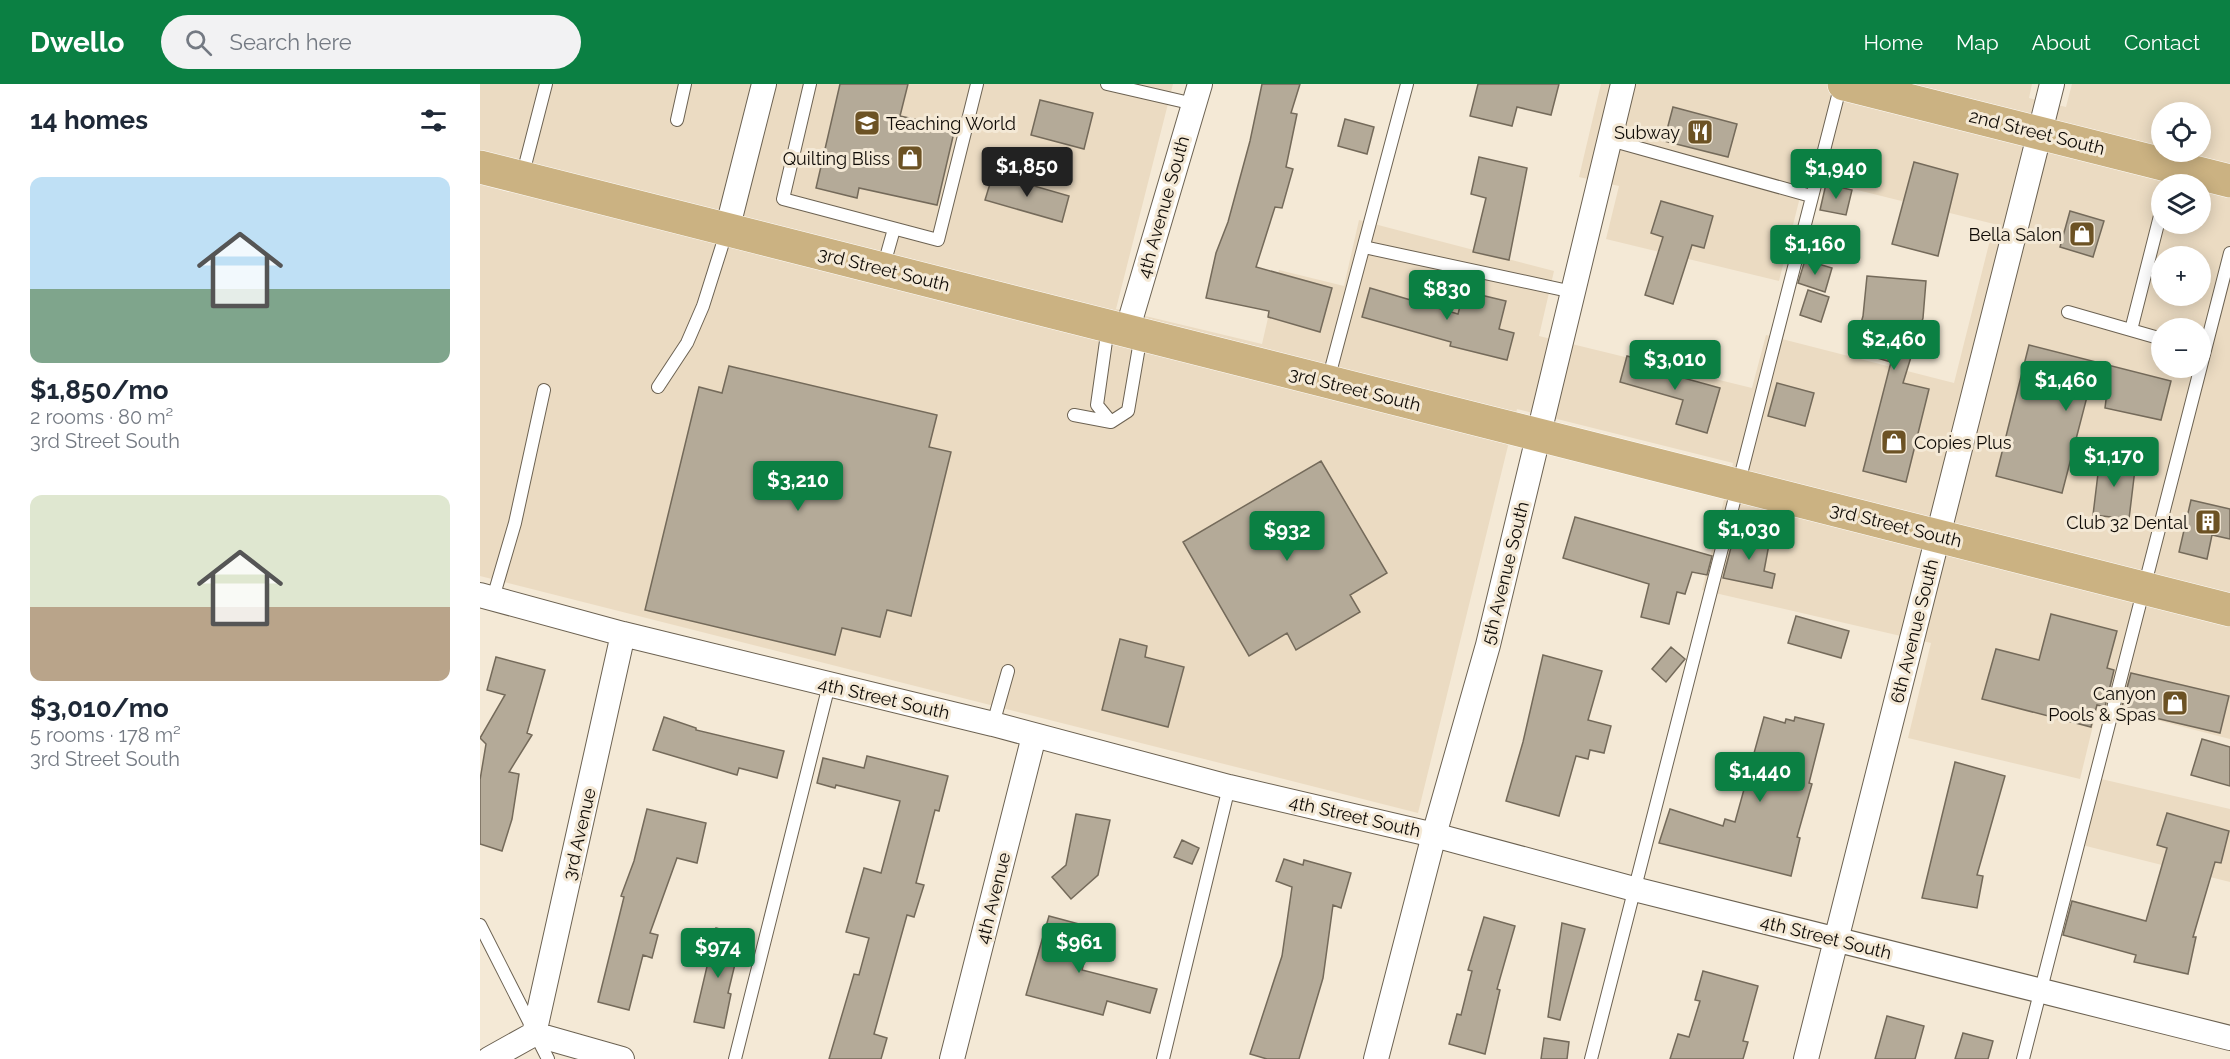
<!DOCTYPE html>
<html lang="en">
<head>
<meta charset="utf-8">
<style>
	body { margin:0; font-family:Raleway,sans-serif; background:#f2f2f3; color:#1f2937; height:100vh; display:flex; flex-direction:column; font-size:22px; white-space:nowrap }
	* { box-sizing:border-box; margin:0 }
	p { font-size:20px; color:#747a83 }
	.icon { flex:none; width:33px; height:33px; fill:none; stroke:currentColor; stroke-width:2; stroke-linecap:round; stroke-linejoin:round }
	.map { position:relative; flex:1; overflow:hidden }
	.drawer { display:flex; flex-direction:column; background:#fff; width:480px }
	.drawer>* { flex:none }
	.fabs { position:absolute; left:1671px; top:18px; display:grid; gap:12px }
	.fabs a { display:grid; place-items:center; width:60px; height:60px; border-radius:50%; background:#fff; box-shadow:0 3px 15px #0003; font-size:30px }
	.price { position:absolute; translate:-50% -51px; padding:0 14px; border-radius:6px; background:#0b8043; color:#fff; font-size:20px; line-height:39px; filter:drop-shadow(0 2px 3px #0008) }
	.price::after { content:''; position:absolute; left:50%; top:36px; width:18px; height:14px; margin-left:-9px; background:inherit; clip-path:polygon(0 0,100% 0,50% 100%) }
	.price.on { background:#222; color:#fff }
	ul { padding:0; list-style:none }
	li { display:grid; align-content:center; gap:12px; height:318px; padding:0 30px }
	li span { display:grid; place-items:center; height:186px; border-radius:12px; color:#555 }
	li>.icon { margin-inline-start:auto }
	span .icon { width:108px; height:108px; fill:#fffc; stroke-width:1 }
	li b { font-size:26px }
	h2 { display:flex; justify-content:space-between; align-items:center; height:72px; padding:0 30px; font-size:26px }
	header { display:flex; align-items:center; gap:36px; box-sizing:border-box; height:84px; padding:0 30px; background:#0b8043; color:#fff }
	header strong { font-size:28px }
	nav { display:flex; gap:33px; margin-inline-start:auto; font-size:21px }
	.search { width:420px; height:54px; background:#f2f2f3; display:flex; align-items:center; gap:15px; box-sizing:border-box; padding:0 21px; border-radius:33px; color:#747a83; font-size:22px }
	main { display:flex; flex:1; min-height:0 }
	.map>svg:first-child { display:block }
</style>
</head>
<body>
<header>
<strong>Dwello</strong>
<div class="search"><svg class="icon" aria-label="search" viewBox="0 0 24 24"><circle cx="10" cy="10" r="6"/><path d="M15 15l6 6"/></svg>Search here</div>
<nav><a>Home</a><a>Map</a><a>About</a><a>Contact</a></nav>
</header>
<main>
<section class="drawer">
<h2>14 homes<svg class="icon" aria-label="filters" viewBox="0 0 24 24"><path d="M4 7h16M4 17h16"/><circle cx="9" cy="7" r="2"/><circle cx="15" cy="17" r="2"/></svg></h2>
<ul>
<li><span style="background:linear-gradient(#bfe0f5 60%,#7fa58c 0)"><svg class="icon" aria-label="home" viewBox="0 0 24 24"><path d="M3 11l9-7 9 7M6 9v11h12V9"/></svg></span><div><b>$1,850/mo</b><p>2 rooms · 80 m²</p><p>3rd Street South</p></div></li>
<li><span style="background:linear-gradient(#dfe7d0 60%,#b9a48a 0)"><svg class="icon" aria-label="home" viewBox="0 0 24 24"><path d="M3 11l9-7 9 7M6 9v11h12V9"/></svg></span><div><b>$3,010/mo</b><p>5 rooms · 178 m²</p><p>3rd Street South</p></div></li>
</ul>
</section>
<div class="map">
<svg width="1750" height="975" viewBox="0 0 1750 975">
	<rect width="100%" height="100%" fill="#f4e9d6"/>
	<!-- built -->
	<path fill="#ebdbc2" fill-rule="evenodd" d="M0,0h693l-57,225 146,35 17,-74 65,16 15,-66 195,51 -15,65 213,52 14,-53 188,48 40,-159 -189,-47 -26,104 -173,-42 13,-53 -40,-9 22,-93h431l-3,14 37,9 6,-23h158v655l-132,-34 -18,74 -172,-41 23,-95 -229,-53 31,-127 -216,-54 -99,404 -938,-237zM1682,28h38v40h-38zM1682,100h38v40h-38zM1682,172h38v40h-38zM1682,244h38v40h-38z
		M1617,694l133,31v73l-148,-37z"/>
	<!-- building -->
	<path fill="#b4aa98" stroke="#746a5a" stroke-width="1.5" d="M360,0h68l-8,32 55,12 -18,77 -78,-17 -2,10 -41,-10z
		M782,0h38l-9,29 6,1 -11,53 7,2 -11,39 -7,-1 -19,60 76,21 -12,44 -52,-15 1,-6 -63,-13 10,-45 12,-31 22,-81z
		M998,0h81l-8,31 -34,-8 -5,19 -42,-10z
		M560,16l53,13 -9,36 -53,-14z
		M1193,23l64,17 -9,33 -64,-16z
		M865,35l29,8 -7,27 -29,-8z
		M999,73l48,11 -18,92 -36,-8 13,-54 -15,-4z
		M1434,78l44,12 -20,82 -46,-12z
		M513,90l76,22 -7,26 -77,-22z
		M1346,100l26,6 -6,25 -26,-5z
		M1181,117l52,15 -9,32 -12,-3 -19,59 -28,-9 18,-58 -12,-4z
		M1590,127l34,10 -11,36 -33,-10z
		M1325,176l27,8 -7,24 -27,-9z
		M1387,192l59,5 -3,37 -20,65 26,6 -23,93 -43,-11 28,-109 -38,-11 10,-35z
		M890,204l88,26 6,-23 42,10 -7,28 15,4 -7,27 -57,-14 1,-4 -89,-25z
		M1328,206l21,7 -8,25 -21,-7z
		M1549,261l142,36 -10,39 -56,-12 2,-16 -18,-3 -27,104 -66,-17z
		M1147,272l44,12 -2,6 51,14 -13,45 -31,-9 7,-24 -63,-18z
		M249,282l208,49 -8,32 22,5 -40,164 -24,-6 -7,27 -38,-9 -7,27 -190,-45 54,-223 23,6z
		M1297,299l37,10 -9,33 -37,-10z
		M1620,373l36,4 -7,58 -36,-4z
		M841,377l66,112 -37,22 10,17 -64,38 -9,-17 -38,23 -66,-114z
		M1711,416l39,9v30l-18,-4 -5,24 -28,-7z
		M1095,433l137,39 -5,19 -15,-3 -7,22 -8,-2 -8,32 -28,-7 8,-33 -86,-26z
		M1255,448l35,7 -6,32 11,3 -3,14 -49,-10z
		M1571,530l66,17 -10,37 7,2 -9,37 -8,-2 -6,22 -109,-28 14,-50 43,11z
		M1316,532l53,15 -8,27 -53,-15z
		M640,555l27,7 -2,11 39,10 -16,60 -66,-17z
		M1191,563l14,12 -19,23 -14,-13z
		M1063,571l59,16 -14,49 23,6 -7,27 -14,-3 -2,9 -12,-3 -17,60 -53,-15 17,-59z
		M16,573l49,13 -18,63 5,2 -23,37 10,2 -7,45 -10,32 -22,-7v-64l6,-36 -6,-6 25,-43 -18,-5z
		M1651,589l98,23 -9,37 -99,-23z
		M184,633l32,11v2l88,21 -7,27 -38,-10 -2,7 -84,-25z
		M1284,633l21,6 1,-4 8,2 1,-4 29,7 -15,59 3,1 -15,53 3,1 -9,38 -132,-33 11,-34 53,17 2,-7 10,3z
		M1722,655l28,8v39l-39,-11z
		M387,672l81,20 -9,35 -4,-1 -19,73 8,2 -10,32 -7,-2 -33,119 13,4 -6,21h-52l25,-85 5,1 10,-37 -23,-6 18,-64 17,5 19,-72 -64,-16 -1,3 -18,-5 6,-25 41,10z
		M1475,678l50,14 -28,99 6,1 -6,32 -55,-10z
		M167,725l59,14 -9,40 -20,-5 -27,75 8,2 -6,23 -9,-3 -14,55 -31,-8 26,-105 -3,-1 13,-35z
		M1687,729l62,18 -8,32 -6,-1 -22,75h3l-8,37 -54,-12 2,-7 -73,-20 9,-34 74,20 21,-73 -10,-3z
		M596,730l34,6 -12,55 -27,24 -19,-22 14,-12z
		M702,756l17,8 -7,16 -18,-7z
		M804,775l19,6 1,-5 47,13 -10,35 -8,-3 -10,73 -24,81h-32l-17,-5 32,-98 10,-69 -16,-6z
		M569,832l45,12 -12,42 75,19 -7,24 -43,-12 -4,14 -77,-20z
		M1004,833l31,9 -18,63 3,1 -15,64 -36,-10 8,-30 4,1 11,-44 -4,-1z
		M1082,839l23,6 -25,91 -12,-3z
		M236,844l26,7 -14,58 3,1 -7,34 -30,-6z
		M1223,887l55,15 -15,55 5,1 -5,17h-73l8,-25 11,3 11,-36 -5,-1z
		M1407,932l37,10 -9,33h-40z
		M1483,949l30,8 -5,18h-33z
		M1064,954l25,4 -2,17h-26z"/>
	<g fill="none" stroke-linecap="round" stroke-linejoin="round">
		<defs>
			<path id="service" d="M330,0l-27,115 155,41 39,-156
				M627,0l87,20
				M197,36l8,-36
				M1130,56l201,56
				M42,93l24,-93
				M884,163l209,45
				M403,184l11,-39
				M1588,228l94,27
				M628,243l-11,78 14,17 17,-11 13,-76
				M1651,246l31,-122
				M848,296l79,-296
				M178,303l29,-44 16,-37 24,-76
				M594,331l37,7
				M13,514l22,-75 29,-133
				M513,640l15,-53
				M0,841l68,134
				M255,975l94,-374
				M683,975l66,-272
				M1111,975l250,-975
				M1543,975l207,-806"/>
			<path id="minor" d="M247,146l37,-146
				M647,247l73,-247
				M0,511l143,39 370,90 236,63 205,48 200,54 596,149
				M54,950l89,-400
				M54,950l88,25
				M9,975l45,-25
				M472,975l82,-323
				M896,975l58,-224 54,-190 135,-561
				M1326,975l246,-975"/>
			<path id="primary" d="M1364,0l386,97
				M0,83l1750,443"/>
		</defs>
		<!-- service casing -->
		<use href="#service" stroke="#6c6252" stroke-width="14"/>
		<!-- minor casing -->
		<use href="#minor" stroke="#6c6252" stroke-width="26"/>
		<!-- primary casing -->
		<use href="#primary" stroke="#fff" stroke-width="34"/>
		<!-- service -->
		<use href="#service" stroke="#fff" stroke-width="12"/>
		<!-- minor -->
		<use href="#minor" stroke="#fff" stroke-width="24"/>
		<!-- primary -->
		<use href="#primary" stroke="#cbb282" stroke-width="33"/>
	</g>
	<!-- icons -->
	<defs>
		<symbol id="school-square" viewBox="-11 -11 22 22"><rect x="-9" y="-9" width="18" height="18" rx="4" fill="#6c5224" stroke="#f4e9d6"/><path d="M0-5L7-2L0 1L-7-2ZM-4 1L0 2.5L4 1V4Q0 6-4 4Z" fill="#fff"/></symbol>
		<symbol id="restaurant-square" viewBox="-11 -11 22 22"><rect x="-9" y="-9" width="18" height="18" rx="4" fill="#6c5224" stroke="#f4e9d6"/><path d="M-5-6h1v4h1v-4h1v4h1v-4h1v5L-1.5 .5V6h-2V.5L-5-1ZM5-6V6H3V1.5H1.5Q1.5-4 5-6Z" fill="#fff"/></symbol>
		<symbol id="shop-square" viewBox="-11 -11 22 22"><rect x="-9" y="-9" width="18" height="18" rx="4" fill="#6c5224" stroke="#f4e9d6"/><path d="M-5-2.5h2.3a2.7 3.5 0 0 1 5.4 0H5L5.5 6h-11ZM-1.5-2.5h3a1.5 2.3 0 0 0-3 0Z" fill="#fff"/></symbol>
		<symbol id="building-square" viewBox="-11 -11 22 22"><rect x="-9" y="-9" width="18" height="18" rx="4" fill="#6c5224" stroke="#f4e9d6"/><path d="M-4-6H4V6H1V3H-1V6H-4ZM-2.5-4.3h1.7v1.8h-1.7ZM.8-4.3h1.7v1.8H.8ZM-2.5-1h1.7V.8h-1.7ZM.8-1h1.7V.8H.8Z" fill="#fff"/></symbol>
	</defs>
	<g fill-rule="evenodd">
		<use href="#school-square" x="372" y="24" width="30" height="30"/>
		<use href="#restaurant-square" x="1205" y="33" width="30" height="30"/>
		<use href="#shop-square" x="415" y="59" width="30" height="30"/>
		<use href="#shop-square" x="1587" y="135" width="30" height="30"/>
		<use href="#shop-square" x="1399" y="343" width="30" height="30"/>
		<use href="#building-square" x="1713" y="423" width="30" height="30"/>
		<use href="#shop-square" x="1680" y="604" width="30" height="30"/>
	</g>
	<g text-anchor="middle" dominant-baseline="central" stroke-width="6" stroke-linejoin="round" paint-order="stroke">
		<!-- poi labels -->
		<g font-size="18" fill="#100c07" stroke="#f4e9d6" text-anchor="end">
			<text x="406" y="39" text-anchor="start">Teaching World</text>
			<text x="1200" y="48">Subway</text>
			<text x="410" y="74">Quilting Bliss</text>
			<text x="1582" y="150">Bella Salon</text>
			<text x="1434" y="358" text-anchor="start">Copies Plus</text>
			<text x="1708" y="438">Club 32 Dental</text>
			<text x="1676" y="609">Canyon<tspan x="1676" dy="21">Pools &amp; Spas</tspan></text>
		</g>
		<!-- street labels -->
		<g font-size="18" fill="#100c07" stroke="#f4e9d6">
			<text transform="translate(1557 48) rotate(14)">2nd Street South</text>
			<text transform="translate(683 123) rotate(-74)">4th Avenue South</text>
			<text transform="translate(404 185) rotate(14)">3rd Street South</text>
			<text transform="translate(875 305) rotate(14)">3rd Street South</text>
			<text transform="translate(1416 441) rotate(14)">3rd Street South</text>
			<text transform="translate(1025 489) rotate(-76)">5th Avenue South</text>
			<text transform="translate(1434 547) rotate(-76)">6th Avenue South</text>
			<text transform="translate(404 614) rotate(13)">4th Street South</text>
			<text transform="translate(875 732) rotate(13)">4th Street South</text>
			<text transform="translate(99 750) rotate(-77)">3rd Avenue</text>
			<text transform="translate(513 814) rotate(-76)">4th Avenue</text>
			<text transform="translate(1346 853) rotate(14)">4th Street South</text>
		</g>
	</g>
</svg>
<div class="fabs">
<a><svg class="icon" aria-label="locate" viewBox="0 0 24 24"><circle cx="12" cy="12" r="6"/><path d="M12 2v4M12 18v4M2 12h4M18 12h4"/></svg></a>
<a><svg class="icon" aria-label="layers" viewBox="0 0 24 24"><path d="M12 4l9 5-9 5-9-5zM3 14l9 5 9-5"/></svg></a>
<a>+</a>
<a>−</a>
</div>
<b class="price on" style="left:547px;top:114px">$1,850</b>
<b class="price" style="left:1356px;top:116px">$1,940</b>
<b class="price" style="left:1335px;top:192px">$1,160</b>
<b class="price" style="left:967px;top:237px">$830</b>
<b class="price" style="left:1414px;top:287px">$2,460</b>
<b class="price" style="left:1195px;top:307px">$3,010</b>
<b class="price" style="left:1586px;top:328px">$1,460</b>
<b class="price" style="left:1634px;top:404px">$1,170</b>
<b class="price" style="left:318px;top:428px">$3,210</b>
<b class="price" style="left:1269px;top:477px">$1,030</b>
<b class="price" style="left:807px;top:478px">$932</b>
<b class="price" style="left:1280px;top:719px">$1,440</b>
<b class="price" style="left:599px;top:890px">$961</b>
<b class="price" style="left:238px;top:895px">$974</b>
</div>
</main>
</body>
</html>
